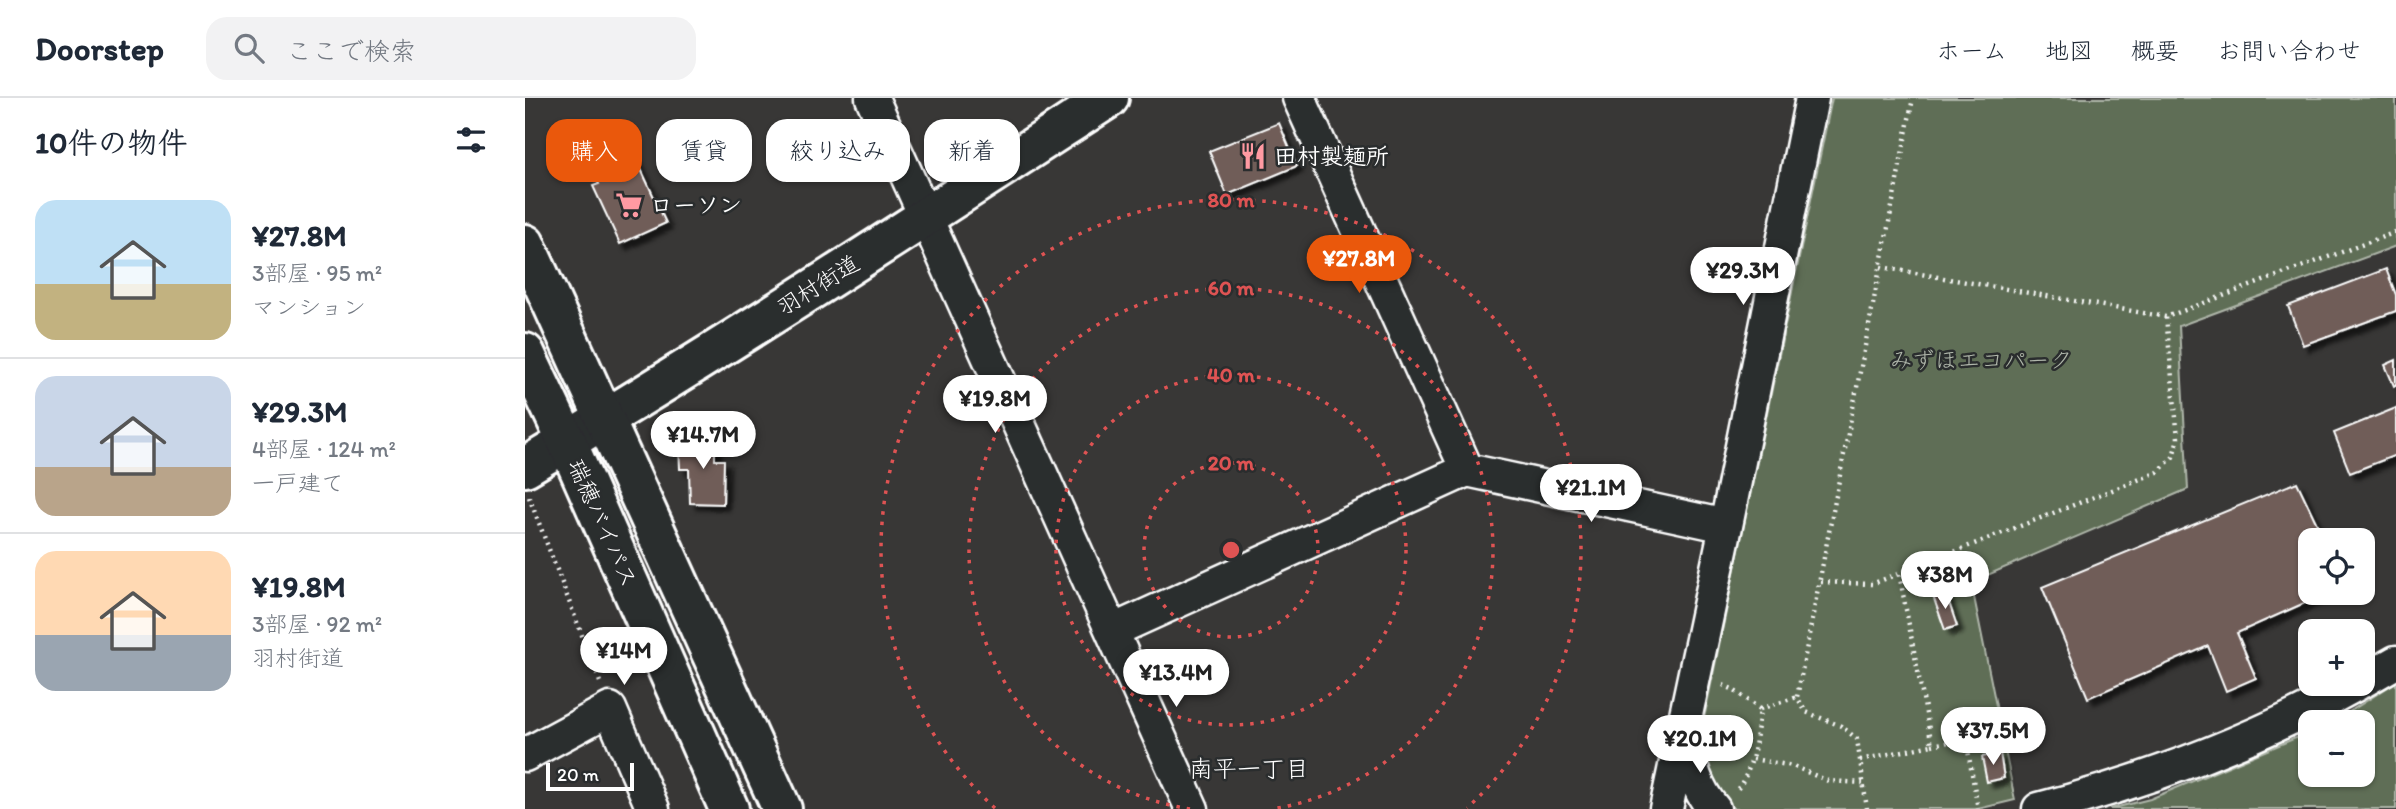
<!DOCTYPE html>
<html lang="ja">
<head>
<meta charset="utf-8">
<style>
	body { margin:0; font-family:Itim,"Klee One",sans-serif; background:#f2f2f3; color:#1f2937; height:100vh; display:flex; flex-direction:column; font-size:26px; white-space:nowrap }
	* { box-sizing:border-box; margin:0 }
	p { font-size:23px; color:#747a83 }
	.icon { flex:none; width:38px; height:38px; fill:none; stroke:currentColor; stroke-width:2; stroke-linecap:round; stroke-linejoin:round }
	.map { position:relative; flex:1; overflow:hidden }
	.side { display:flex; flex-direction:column; background:#fff; width:525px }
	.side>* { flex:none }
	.guide { position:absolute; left:21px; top:21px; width:665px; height:63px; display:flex; gap:14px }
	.tools { position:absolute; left:1773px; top:430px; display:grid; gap:14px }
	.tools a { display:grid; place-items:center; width:77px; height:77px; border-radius:14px; background:#fff; box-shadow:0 2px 5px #0004; font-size:35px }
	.scale { position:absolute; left:21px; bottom:18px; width:88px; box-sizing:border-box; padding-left:7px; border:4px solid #fff; border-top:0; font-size:19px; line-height:24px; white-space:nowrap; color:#fff; -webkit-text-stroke:5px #2a2d2e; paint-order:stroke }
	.price { position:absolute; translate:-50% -60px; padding:0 16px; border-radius:24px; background:#fff; color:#222; font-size:23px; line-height:46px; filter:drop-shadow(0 2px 4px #0008) }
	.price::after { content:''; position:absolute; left:50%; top:42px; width:21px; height:16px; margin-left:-10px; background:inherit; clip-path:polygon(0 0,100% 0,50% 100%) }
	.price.current { background:#ea580c; color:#fff }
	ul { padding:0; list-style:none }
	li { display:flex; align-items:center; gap:21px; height:175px; padding:0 35px }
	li+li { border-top:2px solid #e0e1e3 }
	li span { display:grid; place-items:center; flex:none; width:196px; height:140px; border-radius:21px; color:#555 }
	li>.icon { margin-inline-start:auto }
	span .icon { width:84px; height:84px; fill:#fffc; stroke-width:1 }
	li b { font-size:30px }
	h2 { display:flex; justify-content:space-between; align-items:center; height:84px; padding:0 35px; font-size:30px }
	.chip { padding:0 24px; border-radius:21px; background:#fff; box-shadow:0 2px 5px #0004; font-size:24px; line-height:63px }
	.chip.current { background:#ea580c; color:#fff }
	header { display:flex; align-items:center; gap:42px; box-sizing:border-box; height:98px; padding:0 35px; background:#fff; border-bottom:2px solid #e0e1e3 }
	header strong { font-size:33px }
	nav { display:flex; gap:38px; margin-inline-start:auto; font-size:24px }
	.search { width:490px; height:63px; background:#f2f2f3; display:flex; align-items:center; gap:18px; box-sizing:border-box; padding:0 24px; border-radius:21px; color:#747a83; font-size:26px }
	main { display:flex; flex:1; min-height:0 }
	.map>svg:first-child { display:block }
</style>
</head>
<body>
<header>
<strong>Doorstep</strong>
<div class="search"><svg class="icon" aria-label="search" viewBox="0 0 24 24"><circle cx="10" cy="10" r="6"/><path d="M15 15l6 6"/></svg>ここで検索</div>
<nav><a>ホーム</a><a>地図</a><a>概要</a><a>お問い合わせ</a></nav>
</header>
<main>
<section class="side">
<h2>10件の物件<svg class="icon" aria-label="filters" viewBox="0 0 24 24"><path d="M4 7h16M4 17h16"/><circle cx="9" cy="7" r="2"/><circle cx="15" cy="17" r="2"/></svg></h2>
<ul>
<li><span style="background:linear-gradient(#bfe0f5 60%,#c2b280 0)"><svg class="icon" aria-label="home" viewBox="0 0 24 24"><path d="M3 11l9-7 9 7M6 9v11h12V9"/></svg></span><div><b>¥27.8M</b><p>3部屋 · 95 m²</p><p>マンション</p></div></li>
<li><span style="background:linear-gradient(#c9d6e8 65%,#b9a48a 0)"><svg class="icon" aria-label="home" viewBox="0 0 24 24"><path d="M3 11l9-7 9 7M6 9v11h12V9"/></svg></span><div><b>¥29.3M</b><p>4部屋 · 124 m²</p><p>一戸建て</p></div></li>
<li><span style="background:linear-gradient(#ffd9b3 60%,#9aa5b1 0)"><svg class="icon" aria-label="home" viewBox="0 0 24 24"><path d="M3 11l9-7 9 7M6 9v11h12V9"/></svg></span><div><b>¥19.8M</b><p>3部屋 · 92 m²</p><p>羽村街道</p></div></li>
</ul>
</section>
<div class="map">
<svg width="1871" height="711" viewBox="0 0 1871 711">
	<defs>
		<filter id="shadow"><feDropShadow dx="6" dy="6" stdDeviation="2" flood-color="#0009"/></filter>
	</defs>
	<rect width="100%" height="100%" fill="#383736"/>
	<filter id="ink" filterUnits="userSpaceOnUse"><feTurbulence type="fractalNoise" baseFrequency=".0143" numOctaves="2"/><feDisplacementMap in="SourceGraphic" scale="14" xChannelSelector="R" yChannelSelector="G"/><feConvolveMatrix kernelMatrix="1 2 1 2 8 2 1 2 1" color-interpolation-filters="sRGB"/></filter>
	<g filter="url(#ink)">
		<!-- green -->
		<path fill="#5f6e56" stroke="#afb6aa" stroke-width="2" d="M1307,0h564v148l-217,80 9,163 -217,93 44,218 -37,9h-243l-8,-6 -22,-33 -4,-37z
			M1871,584v127h-286l40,-10 160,-67v43h53v-52h-31z"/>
		<!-- building -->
		<path fill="#6f5d58" stroke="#fff" stroke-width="2" filter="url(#shadow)" d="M754,25l18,43 -70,29 -18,-44z
			M108,54l33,71 -46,21 -27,-58 6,-2 -6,-13z
			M1861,171l10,26v16l-93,34 -15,-39z
			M1871,262v25l-2,1 -9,-21z
			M1871,310v47l-46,18 -16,-40z
			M190,341v21h9l-1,44 -33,-1 -1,-34h-9l-1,-24 4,-5z
			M1772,384l28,59h-15v52h17l-90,40 19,45 -30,13 -18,-45 -120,52 -46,-111z
			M1420,493l12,35 -12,4 -12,-34z
			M1475,655l4,25 -17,4 -5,-25z"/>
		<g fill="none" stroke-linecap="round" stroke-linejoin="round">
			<defs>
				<path id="minor" d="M347,0l320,711
					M774,0l168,372
					M587,533l355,-161 259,56
					M1838,583l33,-19
					M1160,640c5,26 11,51 29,71
					M0,657l85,-46 43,100
					M1141,711l60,-283 86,-428
					M1514,711c112,-29 217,-69 318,-125"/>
				<path id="major" d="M0,369c198,-118 391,-244 584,-369"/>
				<path id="highway" d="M0,146l257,565
					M0,255l42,89 162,367"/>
			</defs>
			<!-- minor casing -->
			<use href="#minor" stroke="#fff" stroke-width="37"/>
			<!-- major casing -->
			<use href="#major" stroke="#fff" stroke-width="44"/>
			<!-- highway casing -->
			<use href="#highway" stroke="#fff" stroke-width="44"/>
			<!-- path -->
			<path stroke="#fff" stroke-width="4.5" stroke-dasharray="2 5" stroke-linecap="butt" d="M1356,169l285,50 230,-85
				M4,399l71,185
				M1296,484l51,2 286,-112 15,-15 5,-19 -12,-121
				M1198,587l9,4 28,20c-4,30 -5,58 -24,82
				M1235,611l37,-12
				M1407,647l34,-6 12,70
				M1228,661l40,7 35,15 35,2
				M1335,662l72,-15 -33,-172
				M1342,711l-10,-70 -16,-13 -35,-14 -9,-15 116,-599"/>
			<!-- minor -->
			<use href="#minor" stroke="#2a2d2e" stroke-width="32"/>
			<!-- major -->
			<use href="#major" stroke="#2a2d2e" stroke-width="38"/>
			<!-- highway -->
			<use href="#highway" stroke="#2a2d2e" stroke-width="38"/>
		</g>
	</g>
	<!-- distance rings -->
	<g fill="none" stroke="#de5353" stroke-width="3.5" stroke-dasharray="3.5 7">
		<circle cx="706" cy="452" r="87"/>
		<circle cx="706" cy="452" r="175"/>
		<path d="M665 711A262 262 0 1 1 747 711"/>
		<path d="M470 710A350 350 0 1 1 942 710"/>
	</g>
	<!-- icons -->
	<defs>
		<symbol id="restaurant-bare" viewBox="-9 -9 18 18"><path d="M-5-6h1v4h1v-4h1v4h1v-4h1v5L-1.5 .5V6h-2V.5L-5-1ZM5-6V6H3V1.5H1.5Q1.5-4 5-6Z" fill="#ff9aa2" stroke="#2a2d2e" stroke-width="2.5" paint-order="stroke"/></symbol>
		<symbol id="supermarket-bare" viewBox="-9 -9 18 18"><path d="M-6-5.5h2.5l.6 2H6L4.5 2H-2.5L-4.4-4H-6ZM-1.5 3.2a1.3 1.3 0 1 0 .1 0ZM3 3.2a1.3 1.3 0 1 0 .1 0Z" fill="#ff9aa2" stroke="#2a2d2e" stroke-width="2.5" paint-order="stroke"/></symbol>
	</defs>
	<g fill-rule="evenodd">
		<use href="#restaurant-bare" x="709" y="39" width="38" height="38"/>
		<use href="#supermarket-bare" x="85" y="88" width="38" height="38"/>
	</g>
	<g text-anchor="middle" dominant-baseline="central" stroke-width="5" stroke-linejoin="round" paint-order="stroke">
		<!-- poi labels -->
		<g font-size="23" font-weight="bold" fill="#fff" stroke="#2a2d2e" text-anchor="start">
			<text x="749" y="58">田村製麺所</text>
			<text x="125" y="107">ローソン</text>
		</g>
		<!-- street labels -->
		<g font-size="23" fill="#fff" stroke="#2a2d2e">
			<text transform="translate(293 187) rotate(-32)">羽村街道</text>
			<text transform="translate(78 425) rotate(66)">瑞穂バイパス</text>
		</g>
		<!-- park labels -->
		<g font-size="23" fill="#afb6aa" stroke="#2a2d2e">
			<text x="1456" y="262">みずほエコパーク</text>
		</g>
		<!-- neighbourhood labels -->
		<g font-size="24" fill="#fff" stroke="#2a2d2e">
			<text x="724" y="670">南平一丁目</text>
		</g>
	</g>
	<circle cx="706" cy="452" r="10" fill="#de5353" stroke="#2a2d2e" stroke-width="3.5"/>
	<g font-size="21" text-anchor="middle" font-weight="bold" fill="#de5353" stroke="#2a2d2e" stroke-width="5" stroke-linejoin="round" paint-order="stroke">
		<text x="706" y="109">80 m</text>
		<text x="706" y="197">60 m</text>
		<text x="706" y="284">40 m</text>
		<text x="706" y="372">20 m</text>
	</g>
</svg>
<div class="tools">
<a><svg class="icon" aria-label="locate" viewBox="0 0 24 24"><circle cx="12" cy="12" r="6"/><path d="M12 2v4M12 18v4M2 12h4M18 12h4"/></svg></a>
<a>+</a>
<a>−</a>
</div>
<div class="scale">20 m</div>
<b class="price current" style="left:834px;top:197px">¥27.8M</b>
<b class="price" style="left:1218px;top:209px">¥29.3M</b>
<b class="price" style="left:470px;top:337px">¥19.8M</b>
<b class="price" style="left:178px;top:373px">¥14.7M</b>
<b class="price" style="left:1066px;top:426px">¥21.1M</b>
<b class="price" style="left:1420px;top:513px">¥38M</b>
<b class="price" style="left:99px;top:589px">¥14M</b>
<b class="price" style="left:651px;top:611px">¥13.4M</b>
<b class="price" style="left:1468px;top:669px">¥37.5M</b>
<b class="price" style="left:1175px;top:677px">¥20.1M</b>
<div class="guide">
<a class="chip current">購入</a>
<a class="chip">賃貸</a>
<a class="chip">絞り込み</a>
<a class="chip">新着</a>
</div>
</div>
</main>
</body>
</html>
